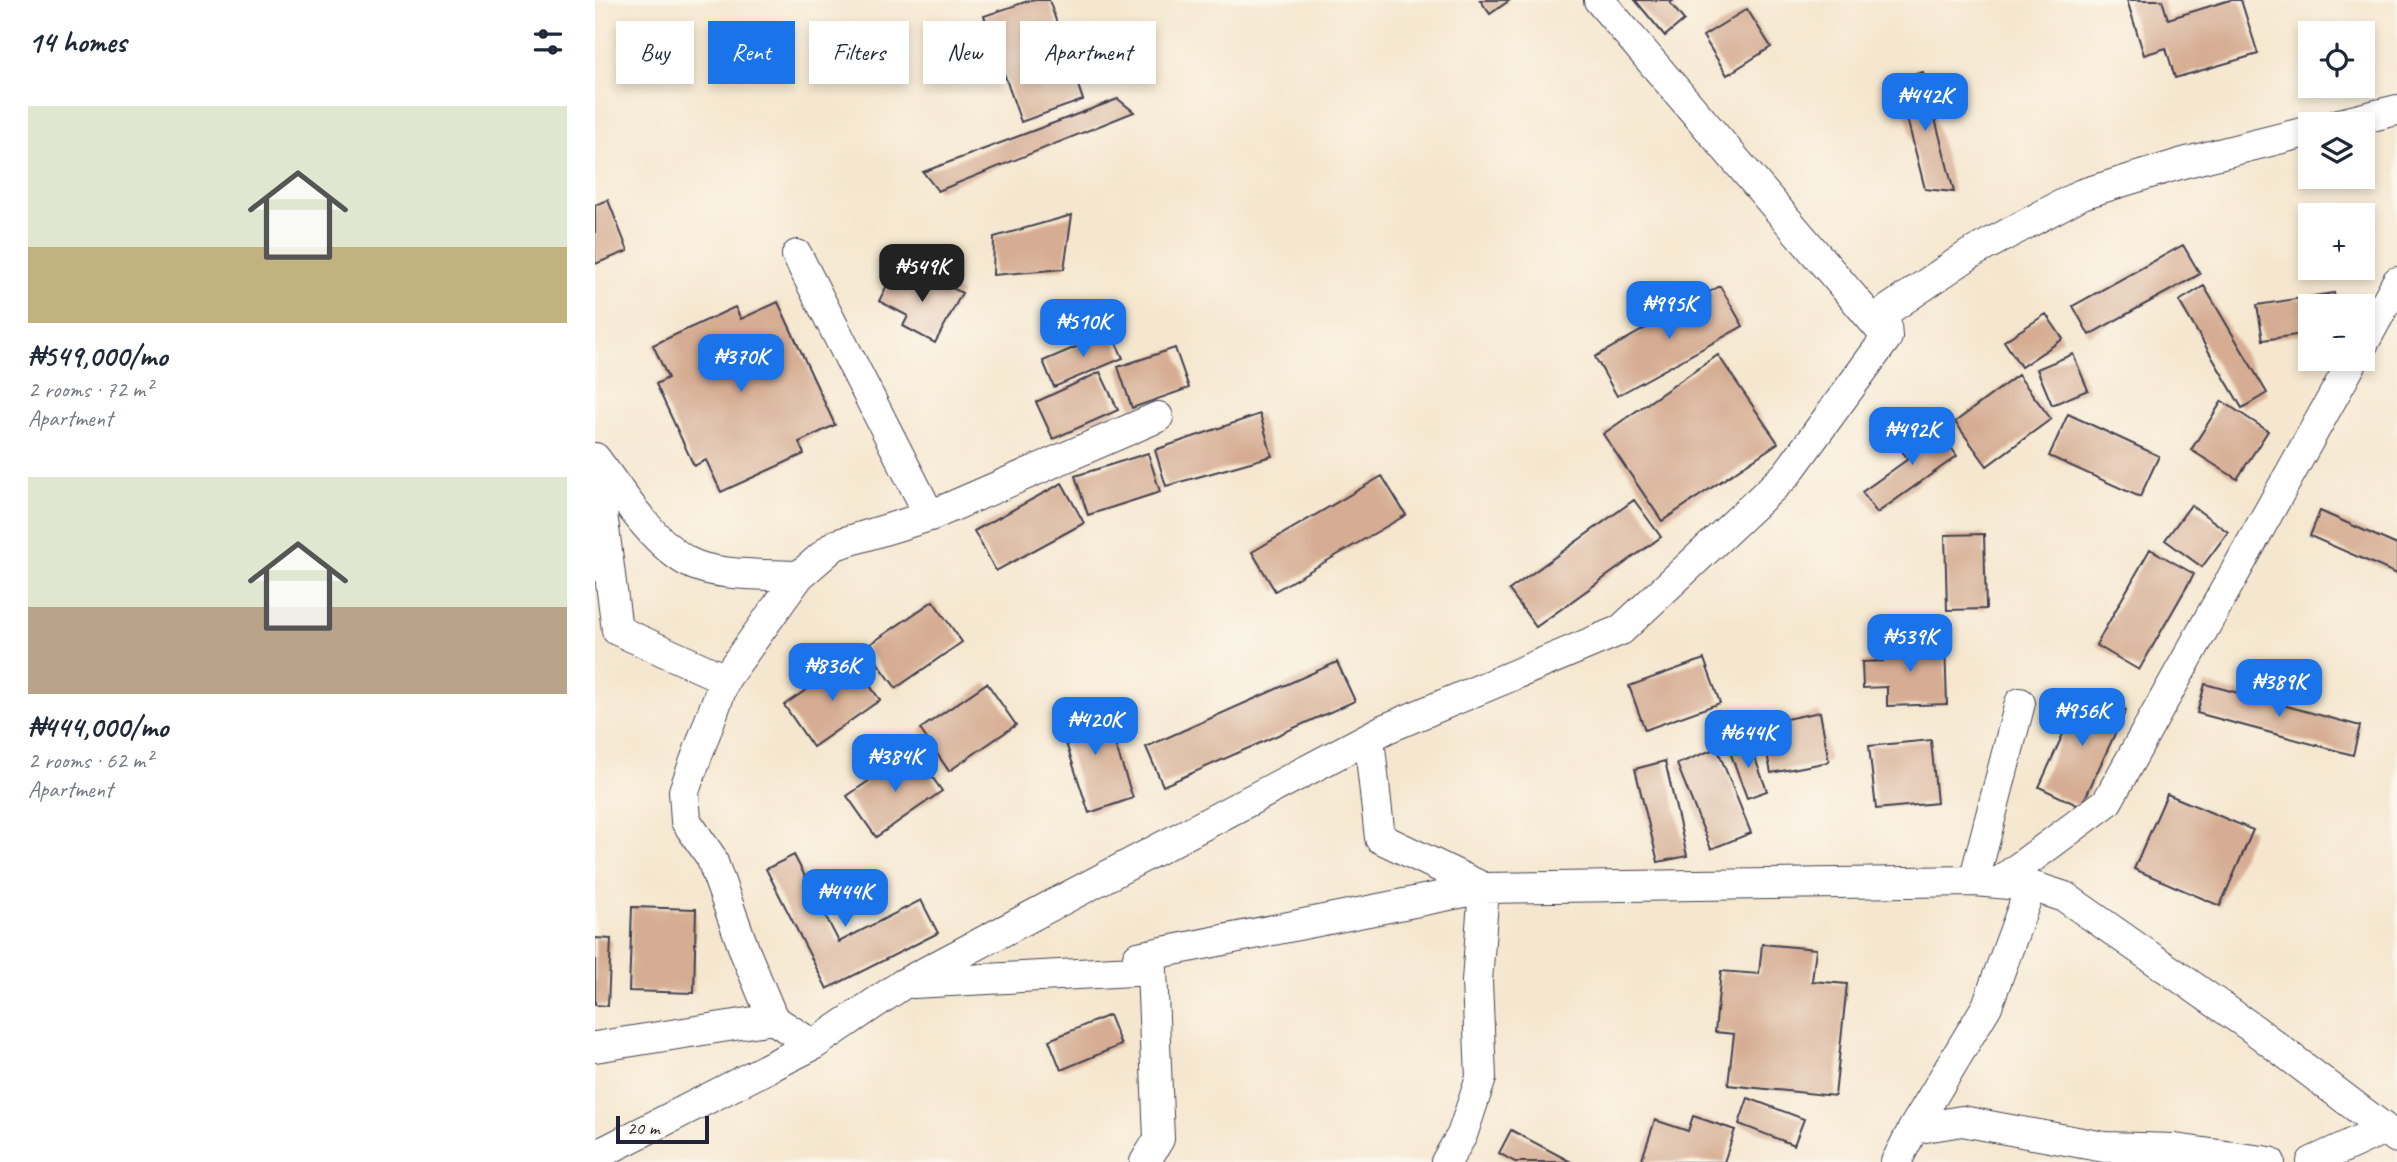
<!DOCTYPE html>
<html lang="en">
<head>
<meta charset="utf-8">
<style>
	body { margin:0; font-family:Caveat,sans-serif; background:#f2f2f3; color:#1f2937; height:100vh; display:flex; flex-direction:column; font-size:26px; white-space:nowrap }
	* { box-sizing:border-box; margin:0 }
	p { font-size:23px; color:#747a83 }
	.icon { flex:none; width:38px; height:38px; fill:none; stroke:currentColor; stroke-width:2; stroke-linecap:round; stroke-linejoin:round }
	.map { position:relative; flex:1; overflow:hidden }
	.panel { display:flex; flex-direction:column; background:#fff; width:595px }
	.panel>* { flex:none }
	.guide { position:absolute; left:21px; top:21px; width:665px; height:63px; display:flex; gap:14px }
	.buttons { position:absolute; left:1703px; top:21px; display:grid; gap:14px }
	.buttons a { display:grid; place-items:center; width:77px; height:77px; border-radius:0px; background:#fff; box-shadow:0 4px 10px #0003; font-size:35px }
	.scale { position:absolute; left:21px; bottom:18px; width:93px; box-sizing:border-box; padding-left:7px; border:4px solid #22223b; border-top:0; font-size:19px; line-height:24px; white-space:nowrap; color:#22223b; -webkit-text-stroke:5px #fbf7ec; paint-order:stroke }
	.price { position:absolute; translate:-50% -60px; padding:0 16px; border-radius:14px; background:#1a73e8; color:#fff; font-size:23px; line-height:46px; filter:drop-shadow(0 2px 4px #0008) }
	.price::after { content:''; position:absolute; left:50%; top:42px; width:21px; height:16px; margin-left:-10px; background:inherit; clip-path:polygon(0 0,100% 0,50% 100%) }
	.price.active { background:#222; color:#fff }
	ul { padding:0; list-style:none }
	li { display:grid; align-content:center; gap:14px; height:371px; padding:0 28px }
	li span { display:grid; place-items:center; height:217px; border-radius:0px; color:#555 }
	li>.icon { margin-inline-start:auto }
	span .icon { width:126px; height:126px; fill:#fffc; stroke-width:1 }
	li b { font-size:30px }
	h2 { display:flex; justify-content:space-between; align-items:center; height:84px; padding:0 28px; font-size:30px }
	.pill { padding:0 24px; border-radius:0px; background:#fff; box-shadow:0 4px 10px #0003; font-size:24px; line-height:63px }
	.pill.active { background:#1a73e8; color:#fff }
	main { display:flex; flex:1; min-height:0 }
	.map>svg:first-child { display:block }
</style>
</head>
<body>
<main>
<section class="panel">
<h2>14 homes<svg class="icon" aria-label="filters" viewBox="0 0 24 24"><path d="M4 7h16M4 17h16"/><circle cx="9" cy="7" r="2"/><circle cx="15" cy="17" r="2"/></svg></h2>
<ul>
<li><span style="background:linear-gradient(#dfe7d0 65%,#c2b280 0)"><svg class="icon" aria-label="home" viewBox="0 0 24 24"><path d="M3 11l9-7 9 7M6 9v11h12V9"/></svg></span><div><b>₦549,000/mo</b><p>2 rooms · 72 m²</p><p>Apartment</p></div></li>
<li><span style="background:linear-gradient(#dfe7d0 60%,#b9a48a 0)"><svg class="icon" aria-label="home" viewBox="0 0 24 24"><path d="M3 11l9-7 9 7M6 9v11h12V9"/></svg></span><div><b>₦444,000/mo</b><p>2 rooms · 62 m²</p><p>Apartment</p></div></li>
</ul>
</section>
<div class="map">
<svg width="1802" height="1162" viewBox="0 0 1802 1162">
	<rect width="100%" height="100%" fill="#fbf7ec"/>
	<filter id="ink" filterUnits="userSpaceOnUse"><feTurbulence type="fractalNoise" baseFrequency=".0143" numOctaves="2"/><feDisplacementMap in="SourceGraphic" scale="14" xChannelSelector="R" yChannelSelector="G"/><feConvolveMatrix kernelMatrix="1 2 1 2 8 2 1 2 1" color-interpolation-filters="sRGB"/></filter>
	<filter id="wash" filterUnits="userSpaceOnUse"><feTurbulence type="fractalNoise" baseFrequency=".00686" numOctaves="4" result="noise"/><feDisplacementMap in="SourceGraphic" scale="28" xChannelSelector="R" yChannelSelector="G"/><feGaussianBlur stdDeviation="1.57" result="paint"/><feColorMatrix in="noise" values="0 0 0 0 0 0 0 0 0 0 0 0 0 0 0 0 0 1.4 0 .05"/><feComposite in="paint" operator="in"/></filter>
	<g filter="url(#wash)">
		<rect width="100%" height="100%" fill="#f5e7cf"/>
		<g id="blocks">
			<!-- building -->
			<path fill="#d6ad93" d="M436,0h18l34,100 -62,22 -37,-106z
				M885,0h30l-20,14z
				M1040,0h39l-4,3 14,17 -19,16z
				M1532,0h35l6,19 62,-19h11l17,54 -83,24 -9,-30 -22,7z
				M1152,9l24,38 -44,28 -24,-39z
				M1328,72l31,120 -29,-3 -28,-110z
				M523,99l16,13 -196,79 -15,-19z
				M13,200l20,51 -33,13v-59z
				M477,215l-8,54 -71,6 1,-38z
				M1588,245l17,29 -111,61 -16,-29z
				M298,273l30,15 7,-12 32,17 -27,50 -32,-17 5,-10 -29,-15z
				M1125,286l23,40 -126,70 -22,-39z
				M1609,286l63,107 -25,15 -63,-107z
				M1739,293l2,13h-26v27l-47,7 -6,-35z
				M183,302l57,123 -36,17 5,12 -83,38 -15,-32 -12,6 -38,-82 12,-6 -15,-33 82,-38 6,12z
				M1451,314l17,25 -42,28 -17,-26z
				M516,332l12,26 -69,29 -11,-26z
				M580,348l14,40 -57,20 -14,-41z
				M1478,354l15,36 -36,15 -15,-36z
				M1123,355l60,88 -116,78 -59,-87z
				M505,372l18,38 -65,29 -17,-37z
				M1423,375l33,44 -64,47 -32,-44z
				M1627,401l46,30 -31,48 -46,-29z
				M665,414l12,42 -106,30 -11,-36z
				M1473,414l91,42 -19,41 -91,-41z
				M1338,422l24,34 -80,57 -15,-21 46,-33 -10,-13z
				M553,453l12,39 -72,23 -13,-39z
				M787,476l24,39 -131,76 -23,-39z
				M467,483l22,40 -88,48 -22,-40z
				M1039,500l27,37 -125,90 -27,-37z
				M1596,505l37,27 -26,35 -37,-27z
				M1725,511l77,34v29l-87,-38z
				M1389,534l2,75 -39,1 -2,-75z
				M1555,549l44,25 -55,96 -43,-25z
				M338,601l29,41 -66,46 -30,-41z
				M1350,644l2,60 -60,2v-19l-24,1 -1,-26 21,-1v-16z
				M256,659l29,41 -67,47 -29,-42z
				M1109,659l16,44 -75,27 -16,-44z
				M742,662l18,39 -192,85 -17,-39z
				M392,683l29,42 -67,46 -29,-42z
				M1610,684l155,42 -7,29 -156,-42z
				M1488,690l43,20 -45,97 -42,-20z
				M506,702l32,96 -44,15 -32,-97z
				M1225,712l9,50 -58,11 -10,-49z
				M1336,740l6,63 -61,6 -7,-63z
				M1154,742l18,49 -20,7 -18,-49z
				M1122,748l34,85 -40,16 -34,-85z
				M318,750l29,41 -66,46 -29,-41z
				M1070,761l22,95 -29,6 -23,-93z
				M1572,794l86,36 -33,76 -86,-37z
				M199,855l45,87 82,-42 17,33 -111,56 -61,-120z
				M37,907l64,2 -2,84 -65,-2z
				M0,938l16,1 -3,67 -13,-1z
				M1167,944l54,5 -4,32 35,3 -12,112 -107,-11 6,-51 -19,-2 6,-61 38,3z
				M514,1015l12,30 -60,25 -12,-30z
				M1153,1098l56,21 -10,26 -55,-21z
				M1098,1116l42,14 -11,32h-83l14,-42 33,11z
				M916,1130l60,32h-56l-16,-9z"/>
		</g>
	</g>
	<g filter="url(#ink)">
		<use href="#blocks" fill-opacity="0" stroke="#424051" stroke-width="2"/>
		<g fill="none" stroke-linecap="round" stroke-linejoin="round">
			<defs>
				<path id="minor" d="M1004,0l288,337
					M1744,124l58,-14
					M202,255l133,261
					M1768,344l34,-62
					M0,458l22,172 108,49
					M0,458c25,33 57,84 93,104 28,15 79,12 111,14
					M774,738l11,100 104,50 -7,93 4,97 -19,57 -16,27
					M1379,881l46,-178
					M1436,886l34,11 187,131 145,110
					M318,983l239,-13 -14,-13 346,-69 490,-7 24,2
					M178,1019l-28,-67 -34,-95 -25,-36 -2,-30 41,-112 74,-103 36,-31 95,-29 228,-99
					M0,1047l178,-28 40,26
					M1318,1129l49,-8 142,26 71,2 95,13
					M0,1156l218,-111 90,-61 482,-255 236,-99 165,-155 101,-138 -2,-25 85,-58 112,-60 101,-31 127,-32
					M550,1162l14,-23 -7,-169
					M1301,1162l17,-33 74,-123 44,-120 -33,-3 109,-81 247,-443
					M1717,1162l72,-33"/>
			</defs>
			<!-- minor casing -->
			<use href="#minor" stroke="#424051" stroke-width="32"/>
			<!-- minor -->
			<use href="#minor" stroke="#fff" stroke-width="30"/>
		</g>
	</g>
</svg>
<div class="buttons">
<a><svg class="icon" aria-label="locate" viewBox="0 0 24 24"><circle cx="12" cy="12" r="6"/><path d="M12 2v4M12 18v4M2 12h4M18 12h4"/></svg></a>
<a><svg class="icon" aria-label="layers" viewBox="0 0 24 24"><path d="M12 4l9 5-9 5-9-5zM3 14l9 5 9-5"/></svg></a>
<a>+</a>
<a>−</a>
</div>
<div class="scale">20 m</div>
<b class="price" style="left:1330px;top:133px">₦442K</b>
<b class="price active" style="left:327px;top:304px">₦549K</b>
<b class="price" style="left:1074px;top:341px">₦995K</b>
<b class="price" style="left:488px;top:359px">₦510K</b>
<b class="price" style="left:146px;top:394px">₦370K</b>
<b class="price" style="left:1317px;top:467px">₦492K</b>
<b class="price" style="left:1315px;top:674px">₦539K</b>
<b class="price" style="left:237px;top:703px">₦836K</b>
<b class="price" style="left:1684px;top:719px">₦389K</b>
<b class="price" style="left:1487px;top:748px">₦956K</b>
<b class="price" style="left:500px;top:757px">₦420K</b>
<b class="price" style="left:1153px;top:770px">₦644K</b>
<b class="price" style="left:300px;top:794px">₦384K</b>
<b class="price" style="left:250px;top:929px">₦444K</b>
<div class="guide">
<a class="pill">Buy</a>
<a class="pill active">Rent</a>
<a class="pill">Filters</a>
<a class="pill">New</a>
<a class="pill">Apartment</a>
</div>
</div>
</main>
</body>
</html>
